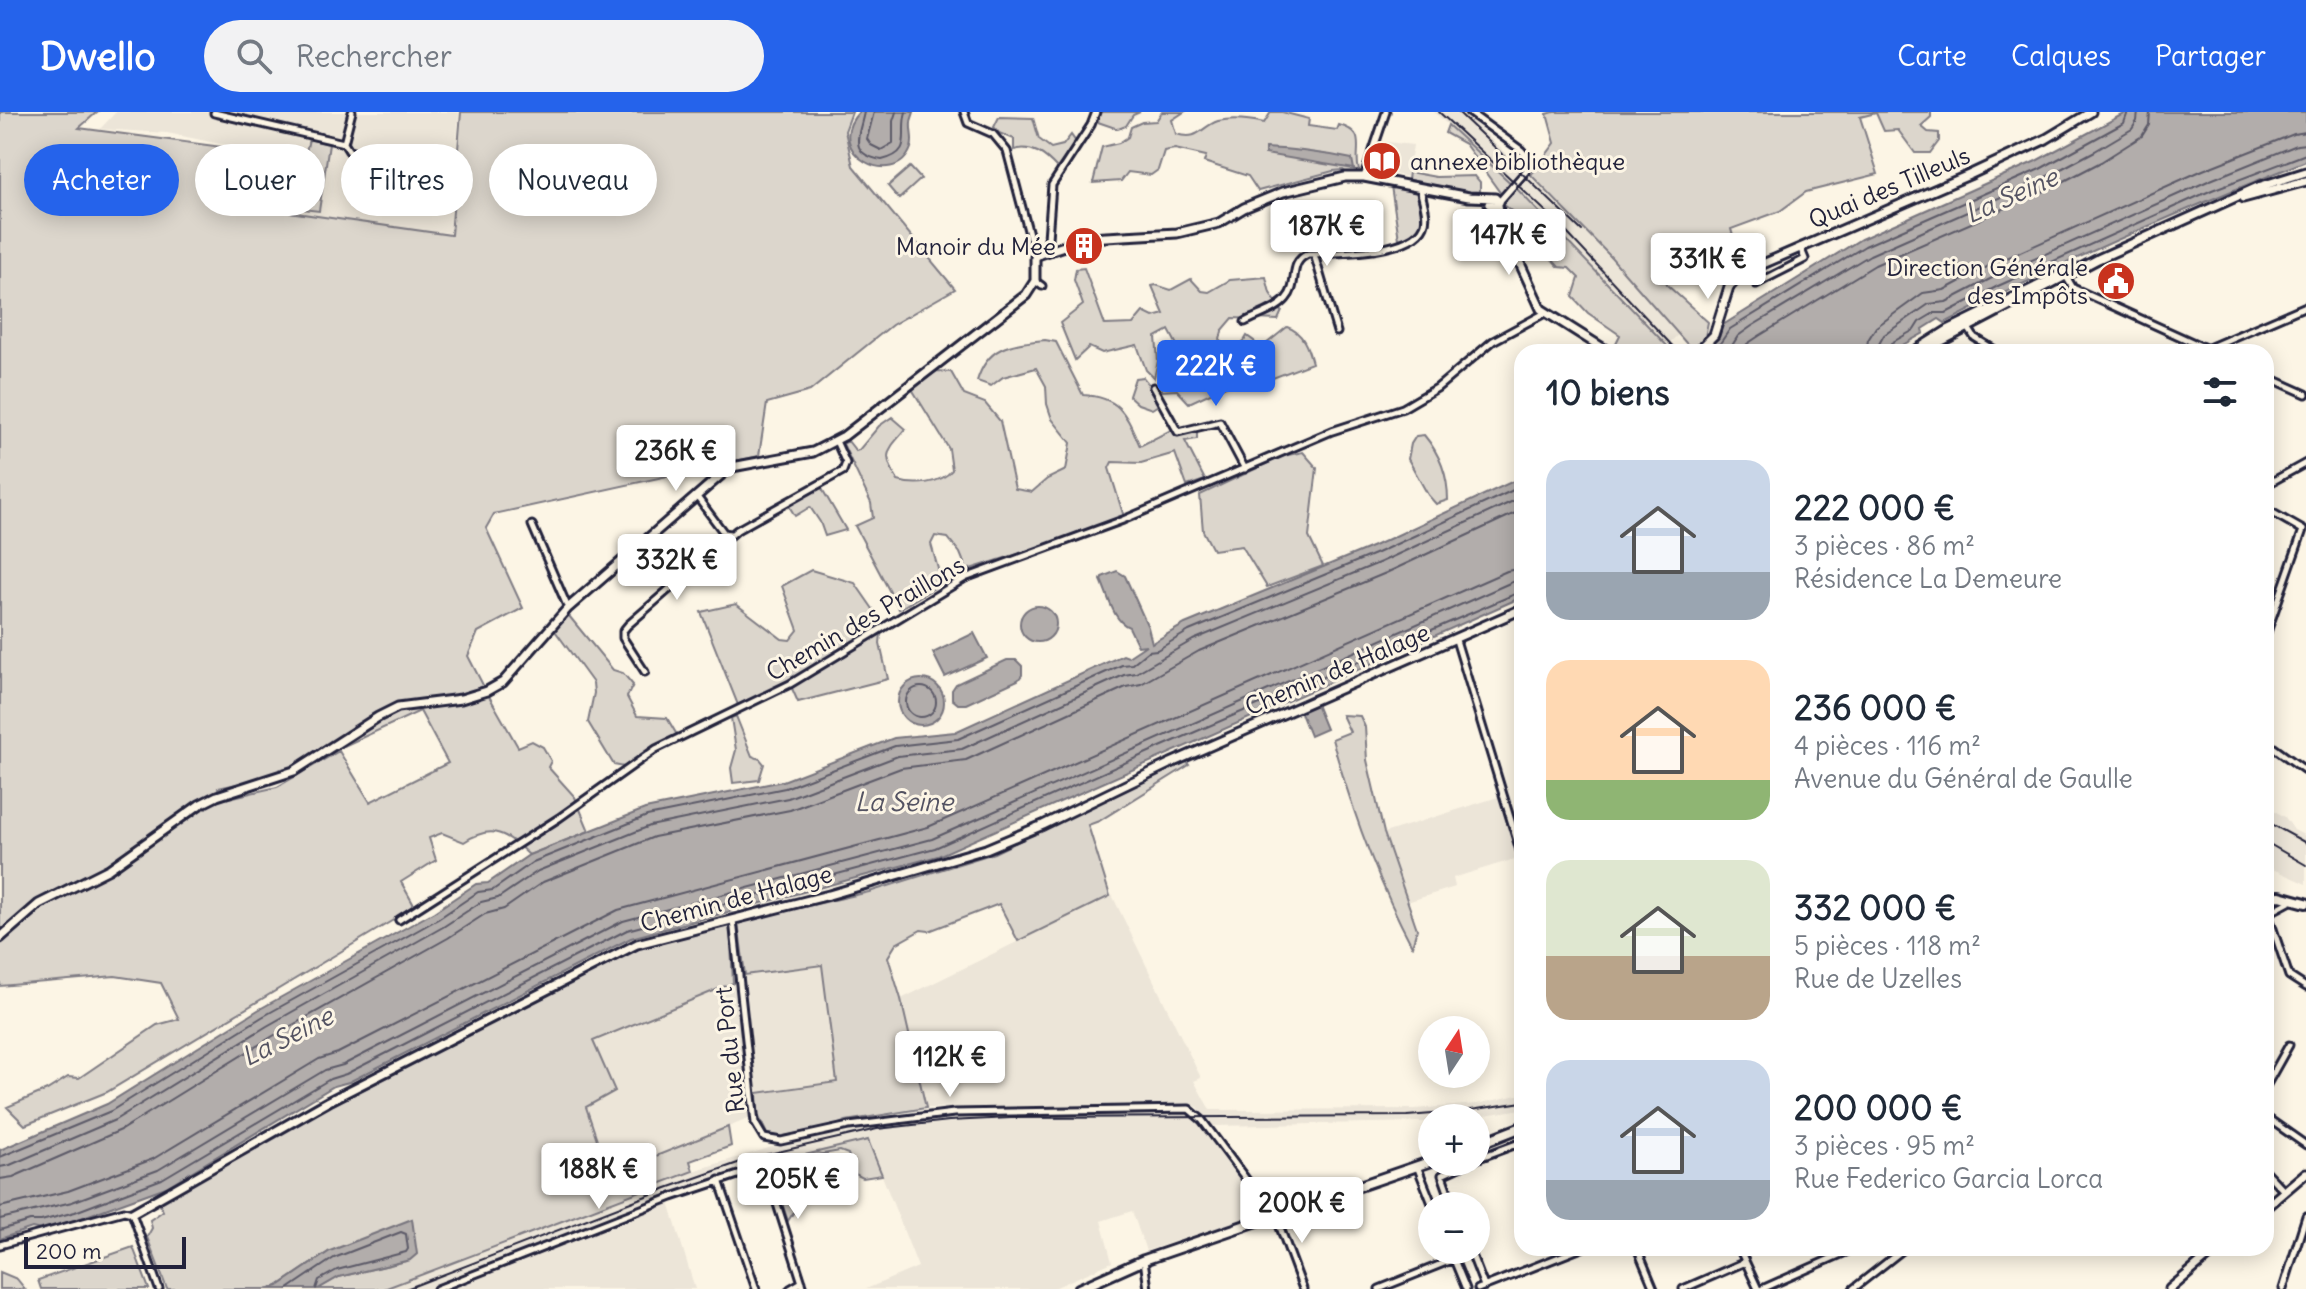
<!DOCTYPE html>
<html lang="fr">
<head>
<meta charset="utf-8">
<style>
	body { margin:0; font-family:Delius,sans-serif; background:#f2f2f3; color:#1f2937; height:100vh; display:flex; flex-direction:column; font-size:30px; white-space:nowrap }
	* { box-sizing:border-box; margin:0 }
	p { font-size:26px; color:#747a83 }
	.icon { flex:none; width:44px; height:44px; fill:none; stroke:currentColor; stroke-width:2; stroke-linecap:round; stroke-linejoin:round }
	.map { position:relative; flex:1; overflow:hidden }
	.side { position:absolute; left:1514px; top:232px; width:760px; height:912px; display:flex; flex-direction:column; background:#fff; border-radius:24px; box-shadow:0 4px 20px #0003 }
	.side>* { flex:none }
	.guide { position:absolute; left:24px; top:32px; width:760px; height:72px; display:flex; gap:16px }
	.needle { width:52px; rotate:12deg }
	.buttons { position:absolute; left:1418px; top:904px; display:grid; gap:16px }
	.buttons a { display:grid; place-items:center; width:72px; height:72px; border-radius:50%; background:#fff; box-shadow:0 4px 20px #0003; font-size:40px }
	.scale { position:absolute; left:24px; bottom:20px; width:162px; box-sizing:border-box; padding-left:8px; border:4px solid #22223b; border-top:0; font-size:22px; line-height:28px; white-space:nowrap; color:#22223b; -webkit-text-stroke:6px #fcf5e5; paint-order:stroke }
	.price { position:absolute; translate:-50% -68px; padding:0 18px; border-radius:8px; background:#fff; color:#222; font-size:26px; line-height:52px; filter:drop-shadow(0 2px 4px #0008) }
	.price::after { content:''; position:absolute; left:50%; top:48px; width:24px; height:18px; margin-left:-12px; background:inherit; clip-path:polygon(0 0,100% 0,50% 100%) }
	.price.on { background:#2563eb; color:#fff }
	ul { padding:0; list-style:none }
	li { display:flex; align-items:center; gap:24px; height:200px; padding:0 32px }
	li span { display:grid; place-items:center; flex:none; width:224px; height:160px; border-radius:24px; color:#555 }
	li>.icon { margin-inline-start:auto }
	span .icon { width:96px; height:96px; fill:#fffc; stroke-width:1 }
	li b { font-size:34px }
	h2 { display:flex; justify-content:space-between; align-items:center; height:96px; padding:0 32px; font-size:34px }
	.tag { padding:0 28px; border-radius:36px; background:#fff; box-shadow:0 4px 20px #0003; font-size:28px; line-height:72px }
	.tag.on { background:#2563eb; color:#fff }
	header { display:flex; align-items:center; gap:48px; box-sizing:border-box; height:112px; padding:0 40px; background:#2563eb; color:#fff }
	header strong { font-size:38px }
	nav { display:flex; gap:44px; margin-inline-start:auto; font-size:28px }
	.search { width:560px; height:72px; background:#f2f2f3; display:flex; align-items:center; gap:20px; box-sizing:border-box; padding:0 28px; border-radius:44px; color:#747a83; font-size:30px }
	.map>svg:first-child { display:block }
</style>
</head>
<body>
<header>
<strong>Dwello</strong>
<div class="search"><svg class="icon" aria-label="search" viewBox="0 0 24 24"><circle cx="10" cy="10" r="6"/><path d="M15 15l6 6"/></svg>Rechercher</div>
<nav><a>Carte</a><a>Calques</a><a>Partager</a></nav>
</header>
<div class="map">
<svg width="2306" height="1177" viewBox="0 0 2306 1177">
	<rect width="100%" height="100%" fill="#fcf5e5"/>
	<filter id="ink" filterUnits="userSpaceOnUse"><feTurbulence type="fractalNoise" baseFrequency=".0125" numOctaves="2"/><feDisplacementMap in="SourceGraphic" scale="16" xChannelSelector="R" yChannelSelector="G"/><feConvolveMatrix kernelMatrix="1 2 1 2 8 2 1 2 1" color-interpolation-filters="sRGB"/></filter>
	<g filter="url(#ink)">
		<!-- built -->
		<path fill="#ece5d8" d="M116,0h343l-9,121 -117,-8 -101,-13 13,-63 -78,-16 -67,-4z
			M1434,0h29l108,103 108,119 -12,11 -150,-156z
			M1379,29l34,4 -5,32 -38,-8z
			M1498,685l20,61 -65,20 2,9 -48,15 -23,-69z
			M2266,694l19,11 9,13 12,6v48l-40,-18z
			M1112,783l89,183 -7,3 16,29 205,-1 62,-5 45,-10v15l-56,9h-34v3l-7,1 -213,4 -14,-19 -12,-3 -260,4 -25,-109z
			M822,852l15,118 -80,11 1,22 -149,60 -23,-68 29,-16 -22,-50 140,-58 12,-8z
			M1191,1000l76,99 -121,40 -14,-40 -31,10 11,41 -60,27h-186l52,-22 -50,-127 -131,30 -70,26 28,93h-311l309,-118 79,-24 113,-22 50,-6 109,-5z"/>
		<!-- green -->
		<path fill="#dcd6cc" stroke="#7f7c84" stroke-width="2" fill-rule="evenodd" d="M0,0h97l-18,16 166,22 -12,54 218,31 10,-123h391l-7,19 8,35 102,123 -63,36 -82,66 -43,12 -8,53 -265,58 -8,14 37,80 -45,24 -10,24 17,33 -45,16 49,-9 29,51 14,-6 11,6 8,14 -3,6 27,30 14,34 -60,24c-22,-21 -36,-32 -65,-13l-22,-9 -13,5 7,22 -35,22 14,25 -308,185 -82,33 -18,-18 40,-17 21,-13 11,1 78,-53 22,-6 -18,-36 -46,-7 -115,10zM420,599l28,52 -78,39 -31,-51 -62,36 -57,13 -2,-12 47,-10 44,-16z
			M1097,0h43l-7,3 -7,11 -8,3 -23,-8z
			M1162,0h22l-12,8 4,14c24,7 24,-7 42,-13 14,-3 33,-1 46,2l7,-11h11l27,7 -1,7 29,4 2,-5c30,8 14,25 20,46l-13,2 -3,-3 -10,1 -75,20 -10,-15 -44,-14 2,-6 -31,-7 -11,2 -6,19 -7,5 -23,-3 -7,9 -28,2 9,-36 17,-4 9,-6 3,-10 11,-5 14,-1z
			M1554,0h377v5l-10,9 7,6 11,1v8l-9,12h-15l-17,-23 -14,1 -8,-18 -16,4 18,57 -72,18 -26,19 -49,18 7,24c-15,18 -49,24 -72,24l1,8 41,37 -3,15 -12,14 -83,-95 -79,-81 24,-32 -8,-29z
			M999,5l34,1 6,21 12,9 12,-3 8,-10 5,7 -19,26c-11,-12 -25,-24 -43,-18v-11l-15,-6 -5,-6z
			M1448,13l69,64 156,163h-54l-6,-3 7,-14 -32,-22 -15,-16 6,-19 -10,-10 -10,-1 -22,-24 -8,-17 -26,-22 3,-3 -41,-57 -20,-11z
			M309,27l20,5 -10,67 -26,-3z
			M910,55l11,12 -22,20 -11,-13z
			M1409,60l27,5 39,-1 5,6v12l-72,-14z
			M1391,74l26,6 6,31 -7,10 -17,6z
			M1084,156l21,57 28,-1 10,-12 10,5 11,-3 -12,-28 4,-1 15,5 20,-11 11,12 7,1 21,-12 36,-3 4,16 12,18 -4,9 -45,-2 -11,13 -2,9 15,17 12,-21 7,5 5,13h5l2,-10 21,-17c16,5 21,21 25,36l-47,18 -6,-12 -21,4 -10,12 -39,18 -12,-13 -15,1 -1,-28 17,-16 -9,-17 -13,7 2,24 -4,17 -8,-8 -9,-25 -35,8 -13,-6 -14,13 -15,-37 23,-18 -9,-25 2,-11z
			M1045,228l11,2 27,53c38,2 43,20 57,51l29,-15 28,-3v11l-12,2 20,39 -18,6 -12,-33 -34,10 -29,-1 -3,6 15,49 -49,19 -108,34 -7,-17 -12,-15 -13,-2 -4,8 11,39 -43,26 -44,-83 18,-8 -2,-15 -28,-59 5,-3 8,10 3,-1 20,-24 13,-9 14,12c-20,23 -24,24 -8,52 17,5 43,3 54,-11l-3,-21 -37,-60 25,-18 14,1 13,23 21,8 15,18 15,68 17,3 15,-13 19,-9 5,-27 -19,-24 -5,-15 -1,-18 -10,-18 -33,9 -12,9 -14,-5c11,-36 34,-37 68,-41z
			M1143,265l20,25 -11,7 -14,-5 -9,-8 6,-18z
			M1424,323c15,18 24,41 24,65l-12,4 -8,-9 -20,-36 3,-15 5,-8z
			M1303,340l14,16 -8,69 14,29 -56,21 -25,-41 -29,4 -10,-19 -3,-36 83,-39z
			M821,375l25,43 -21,6 -5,-14 -10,-15 -15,9 -6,-10z
			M811,458l44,13 27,39 -2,22 8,35 -90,23 -8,-18 -50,26 -39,-98 35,-8 46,35 8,1 8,-10 -16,-44z
			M565,499l48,59 10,3 10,12 -6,12 10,19 30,2 10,17 -53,32 -10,-2 -26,-43 6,-29 -1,-10 -40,-55z
			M1342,603l18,1 5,11 2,33 17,73 33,96 -5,17c-35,-66 -60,-135 -80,-207l18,-7z
			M736,604l16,40 8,3 4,5 -5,16 -26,3 -2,-15 5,-18 -5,-32z
			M1186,649l3,4 -90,56 -11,4 22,71 -92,45 -19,-37 -70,27 -8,-1 -25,14 -8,13 13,42 25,109 -80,13 -9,4 -57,12 -13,-3 -9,-19 -1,-22 80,-11 -15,-117 -77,10 -7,-53 131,-30 125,-39z
			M730,813l3,58 -140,58 22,50 -29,16 23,68 119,-48 3,19 -41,15 3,10 -309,118h-66l21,-12 71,-17 -80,-9 -52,35 -12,3h-99l-20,-52 5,-9 -2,-8 13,-9 -5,-10 169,-93 314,-161z
			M868,1028l14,35 -19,3 -8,-4 -7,-20 -8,-3 -34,6 -2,5 19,5 2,9 -11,15 -6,2 -12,-5 -3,-13 -6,1 -1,12 9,22 -7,11 -16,-48 -4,-4 -10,-3z
			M133,1135l16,42h-108l-3,-9z
			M0,1160l17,7 8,10h-25z"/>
		<!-- water -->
		<path fill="#b2adab" stroke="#78757e" stroke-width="2" d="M859,0h55c-1,4 -3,7 -3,11 -1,9 3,16 0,25 -16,44 -90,4 -52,-36z
			M2127,0h179v49c-122,48 -245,101 -361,162l-6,-4 -16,10 1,4 -34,19h-188l11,-11 10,-16 138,-86 175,-78z
			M1265,36c29,1 58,5 87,11l2,10 -89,-15z
			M1522,365v120l-584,259 -307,82 -282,144 -15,4 -168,101 -88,32 -37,11 -9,-2 -32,11v-89l107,-46 151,-94 176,-98 42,-28 12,-1 41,-28 116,-46 138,-28 111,-43 61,-6 168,-77 5,2 18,-12 -8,1 -9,-19c-16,-6 -21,-32 -28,-47l1,-3 15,-6 8,5 23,51 4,16 33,-19 189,-78z
			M1020 512a18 18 0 1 1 36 0a18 18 0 1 1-36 0Z
			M974,521l13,25 -42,19 -12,-24z
			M1007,548h9l6,6v9l-4,5 -52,24h-8l-6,-5v-9l4,-6z
			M898 590a23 23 0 1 1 46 0a23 23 0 1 1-46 0Z
			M1315,590l11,27 -16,7 -11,-28z
			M412,1107l5,35 -7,6 -71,17 -21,12h-52l12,-3 52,-35z"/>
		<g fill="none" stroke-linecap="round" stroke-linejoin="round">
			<!-- shore -->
			<path stroke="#5c5a68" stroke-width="2" d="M864,0c-4,22 -18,42 18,48 33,-8 17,-26 24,-48
				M874,0l-7,27 4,6 10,5 12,-7v-22l3,-9
				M1714,240l16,-23 135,-83 175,-77 84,-46 4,-11
				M1728,240l10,-16 14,-10 118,-71 174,-77 51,-27 37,-22 5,-8 1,-9
				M1743,240l4,-8 12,-8 116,-71 174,-76 52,-27 41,-26 7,-11 1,-13
				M1866,240l2,-12 8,-13 47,-34 21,-3 45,-24 214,-96 91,-36 12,-2
				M1878,240l1,-8 5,-9 45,-31 17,-2 48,-25 214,-96 89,-36 9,-1
				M1888,240l3,-9 23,-13 5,-8 15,-9h12l52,-27 214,-96 94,-36
				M906 590a15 15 0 1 1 30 0a15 15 0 1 1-30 0Z
				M0,1045l111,-46 151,-94 176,-98 40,-27 15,-2 40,-28 114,-46 138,-28 110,-42 63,-7 164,-74 10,-1 16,-13 9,-1 32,-19 188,-78 145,-67
				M0,1055l10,-2 105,-45 152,-94 176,-99 38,-25 17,-4 40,-27 112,-45 138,-28 110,-42 64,-7 162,-74 12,-2 57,-33 188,-78 141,-65
				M0,1067l13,-2 108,-47 152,-94 175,-98 37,-24 19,-5 39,-27 111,-45 136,-27 111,-42 65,-8 160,-73 15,-3 58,-33 187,-78 136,-63
				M0,1095l68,-16 85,-32 166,-100 19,-6 280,-143 310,-83 579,-256 15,-3
				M0,1107l72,-17 86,-32 167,-100 18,-5 280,-144 309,-82 580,-257 10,-2
				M0,1118l30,-9h11l34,-9 87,-33 168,-100 16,-5 281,-144 308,-82 223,-100 364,-157
				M288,1177l46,-31 67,-26 5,2 2,15 -2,3 -69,18 -18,10 -3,9"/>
			<defs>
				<path id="street" d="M352,0l-8,31 5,8 53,14
					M964,0l4,11 25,11 14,17 28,106
					M1469,0l52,38 8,9 -3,12 -27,31
					M214,1l130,30
					M1364,65l22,-65
					M1363,115l8,12 2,11
					M1047,140l5,-67 39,-60 5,-13
					M1314,142l23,78
					M1749,158l7,14 49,-25 -5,-12
					M2064,161l9,15 141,64
					M1035,169l7,5
					M1245,210c13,-7 32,-12 41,-23 14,-15 1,-36 22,-45 26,-1 104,0 116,-28 5,-10 -2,-27 -4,-38
					M1967,214l7,11 24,15
					M2199,240l107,-46
					M2266,264l40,18
					M1153,275l25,45 42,-10 25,47
					M2266,373l40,-22
					M697,385l27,36 6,1
					M2266,397l37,21
					M532,413l36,83
					M2266,523l37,-105
					M1456,528l66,217
					M645,560l-22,-34v-7l5,-6 109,-95 106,-59 3,-8 -10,-22
					M2266,630l40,29
					M2267,802l26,-14
					M2268,802l21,62 17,11
					M399,808l160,-102 97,-69 134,-65 175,-106 158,-58 209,-89 71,-23 34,-20 56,-47 52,-28
					M733,808l22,203 9,15 17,3 68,-15 105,-13 235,-4 13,11 76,102 25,67
					M2266,974l23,-41
					M2266,1005l40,28
					M1476,1047l46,-17
					M1417,1054l16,40
					M2266,1060l18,19
					M719,1068l37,109
					M1453,1094l-11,-31 28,-13
					M0,1133l124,-34 8,2 27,76
					M1637,1136l17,41
					M1739,1136l19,41
					M1450,1138l16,39
					M1470,1138l14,36
					M1144,1148l4,29
					M437,1177l235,-92 81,-27 9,2 8,10 34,107
					M790,1177l12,-7
					M1379,1177l75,-30
					M1478,1177l104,-41
					M1683,1177l62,-27
					M1762,1177l93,-41
					M1853,1177l52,-41
					M2283,1177l23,-73"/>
				<path id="secondary" d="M2243,86l63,-17
					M1498,93l3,17 40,87 68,43
					M1697,240l17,-17 15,-48 13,-14 227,-98 77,-36 45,-27
					M1913,240l35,-22 118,-58
					M1921,240l177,-93 160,-72 48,-15
					M0,826l39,-34 70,-35 90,-64 18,-9 77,-25 84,-54 20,-10 63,-8 26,-8 16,-9 65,-74 154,-134 10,-7 81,-15 31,-16 182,-141 9,-14v-24l5,-3 48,-16 89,-5 42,-10 25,-15 39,-16 62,-15h19l105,20 26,1 4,4 -4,5 -6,-3 3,-6
					M2266,1095l40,-34
					M132,1101l197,-112 308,-157 192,-49 157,-46 57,-24 128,-62 351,-154
					M2170,1177l48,-41"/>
				<path id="primary" d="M2266,785l14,-1 26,7
					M1476,1033l46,-18
					M1079,1177l65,-29 288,-99"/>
			</defs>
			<!-- street casing -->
			<use href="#street" stroke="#22223b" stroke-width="11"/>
			<!-- secondary casing -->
			<use href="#secondary" stroke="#22223b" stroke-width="13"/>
			<!-- primary casing -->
			<use href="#primary" stroke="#22223b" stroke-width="14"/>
			<!-- street -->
			<use href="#street" stroke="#fcf5e5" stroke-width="5"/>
			<!-- secondary -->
			<use href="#secondary" stroke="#fcf5e5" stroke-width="7"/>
			<!-- primary -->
			<use href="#primary" stroke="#fcf5e5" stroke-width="8"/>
			<!-- rail -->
			<path stroke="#22223b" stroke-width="2" d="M1439,0l116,108 123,132
				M1458,0l124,119
				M2266,709l40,22
				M2266,730l40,23
				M406,1177l261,-101 85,-30 125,-29 72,-8 62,-3 396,-2 51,-4 64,-10"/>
		</g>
	</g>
	<!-- icons -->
	<defs>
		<symbol id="library-disc" viewBox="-11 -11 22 22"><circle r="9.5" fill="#c8321e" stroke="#fcf5e5"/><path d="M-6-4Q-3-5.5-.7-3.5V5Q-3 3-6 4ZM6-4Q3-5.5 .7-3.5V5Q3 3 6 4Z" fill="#fff"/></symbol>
		<symbol id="building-disc" viewBox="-11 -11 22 22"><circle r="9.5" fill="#c8321e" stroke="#fcf5e5"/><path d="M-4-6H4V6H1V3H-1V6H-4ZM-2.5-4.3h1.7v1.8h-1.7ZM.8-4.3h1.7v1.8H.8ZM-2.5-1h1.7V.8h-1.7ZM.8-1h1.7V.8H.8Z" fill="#fff"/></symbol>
		<symbol id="civic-disc" viewBox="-11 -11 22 22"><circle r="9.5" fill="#c8321e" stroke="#fcf5e5"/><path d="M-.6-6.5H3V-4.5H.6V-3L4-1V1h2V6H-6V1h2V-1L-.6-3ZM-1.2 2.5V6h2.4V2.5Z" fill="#fff"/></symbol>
	</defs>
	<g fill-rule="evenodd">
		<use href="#library-disc" x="1360" y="27" width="44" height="44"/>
		<use href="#building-disc" x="1062" y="112" width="44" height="44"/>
		<use href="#civic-disc" x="2094" y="147" width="44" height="44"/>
	</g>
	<g text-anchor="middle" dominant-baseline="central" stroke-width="6" stroke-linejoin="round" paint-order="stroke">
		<!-- poi labels -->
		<g font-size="24" fill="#22223b" stroke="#fcf5e5" text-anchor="end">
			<text x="1410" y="49" text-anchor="start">annexe bibliothèque</text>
			<text x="1056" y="134">Manoir du Mée</text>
			<text x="2088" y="155">Direction Générale<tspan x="2088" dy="28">des Impôts</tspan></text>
		</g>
		<!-- street labels -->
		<g font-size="24" fill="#22223b" stroke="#fcf5e5">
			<text transform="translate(1889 75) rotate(-23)">Quai des Tilleuls</text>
			<text transform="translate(865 506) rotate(-30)">Chemin des Praillons</text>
			<text transform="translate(1337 557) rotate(-23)">Chemin de Halage</text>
			<text transform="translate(736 786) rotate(-15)">Chemin de Halage</text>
			<text transform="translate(729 938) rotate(-96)">Rue du Port</text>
		</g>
		<!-- water labels -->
		<g font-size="26" font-style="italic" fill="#545362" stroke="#fcf5e5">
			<text transform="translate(2011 83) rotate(-24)">La Seine</text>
			<text x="904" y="689">La Seine</text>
			<text transform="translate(287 924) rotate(-27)">La Seine</text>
		</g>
	</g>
</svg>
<div class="buttons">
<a><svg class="needle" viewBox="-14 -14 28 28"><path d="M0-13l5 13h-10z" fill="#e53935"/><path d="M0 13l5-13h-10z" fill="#747a83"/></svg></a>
<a>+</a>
<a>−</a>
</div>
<div class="scale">200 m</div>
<b class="price" style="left:1327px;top:156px">187K €</b>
<b class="price" style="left:1509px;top:165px">147K €</b>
<b class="price" style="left:1708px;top:189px">331K €</b>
<b class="price on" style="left:1216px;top:296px">222K €</b>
<b class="price" style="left:676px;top:381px">236K €</b>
<b class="price" style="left:677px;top:490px">332K €</b>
<b class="price" style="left:950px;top:987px">112K €</b>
<b class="price" style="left:599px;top:1099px">188K €</b>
<b class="price" style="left:798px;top:1109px">205K €</b>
<b class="price" style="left:1302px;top:1133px">200K €</b>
<div class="guide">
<a class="tag on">Acheter</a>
<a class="tag">Louer</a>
<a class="tag">Filtres</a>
<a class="tag">Nouveau</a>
</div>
<section class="side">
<h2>10 biens<svg class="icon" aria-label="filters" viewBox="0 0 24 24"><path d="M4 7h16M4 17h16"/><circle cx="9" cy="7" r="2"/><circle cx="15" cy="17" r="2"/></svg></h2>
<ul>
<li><span style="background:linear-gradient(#c9d6e8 70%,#9aa5b1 0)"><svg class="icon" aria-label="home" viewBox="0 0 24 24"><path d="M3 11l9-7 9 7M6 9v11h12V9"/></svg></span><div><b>222 000 €</b><p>3 pièces · 86 m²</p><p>Résidence La Demeure</p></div></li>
<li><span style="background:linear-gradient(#ffd9b3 75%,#8fb573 0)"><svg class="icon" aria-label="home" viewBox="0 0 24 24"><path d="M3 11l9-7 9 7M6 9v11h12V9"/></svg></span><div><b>236 000 €</b><p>4 pièces · 116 m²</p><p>Avenue du Général de Gaulle</p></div></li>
<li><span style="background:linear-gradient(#dfe7d0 60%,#b9a48a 0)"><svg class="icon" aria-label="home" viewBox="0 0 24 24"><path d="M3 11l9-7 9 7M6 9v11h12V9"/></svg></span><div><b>332 000 €</b><p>5 pièces · 118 m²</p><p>Rue de Uzelles</p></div></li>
<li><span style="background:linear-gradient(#c9d6e8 75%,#9aa5b1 0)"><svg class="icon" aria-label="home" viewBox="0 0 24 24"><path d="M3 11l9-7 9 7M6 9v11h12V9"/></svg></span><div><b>200 000 €</b><p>3 pièces · 95 m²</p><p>Rue Federico Garcia Lorca</p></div></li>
</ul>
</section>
</div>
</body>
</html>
